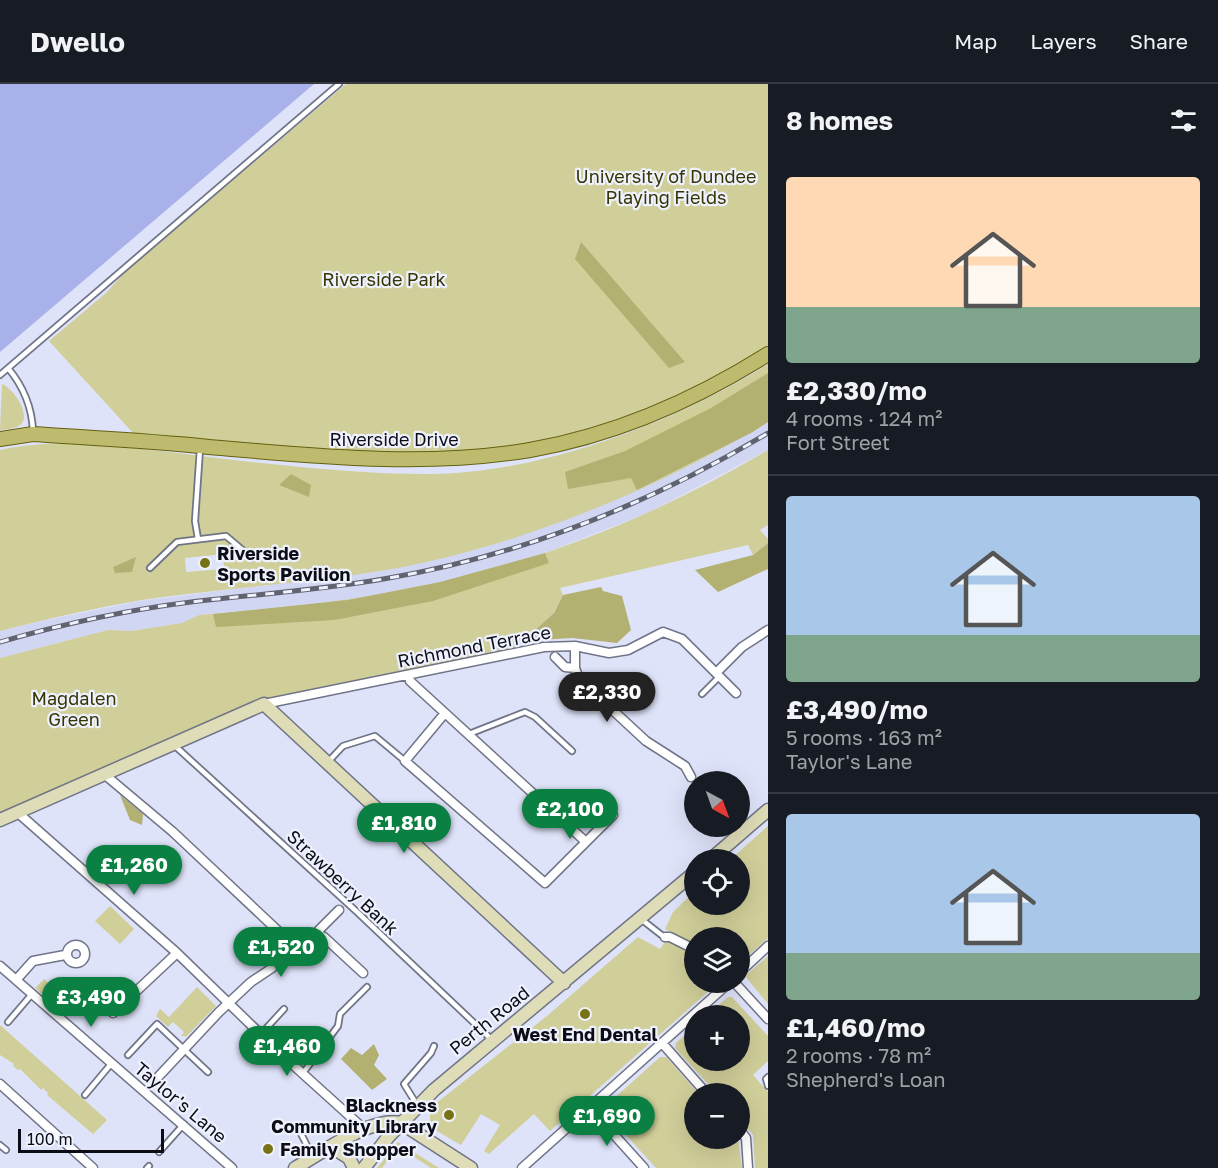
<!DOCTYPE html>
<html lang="en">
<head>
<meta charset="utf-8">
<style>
	body { margin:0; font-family:"Golos Text",sans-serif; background:#20242c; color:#f1f3f6; height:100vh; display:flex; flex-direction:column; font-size:22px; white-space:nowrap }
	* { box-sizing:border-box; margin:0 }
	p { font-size:20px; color:#9ea1a6 }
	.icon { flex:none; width:33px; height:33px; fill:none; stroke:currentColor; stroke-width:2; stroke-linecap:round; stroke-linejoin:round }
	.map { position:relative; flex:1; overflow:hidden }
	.sheet { display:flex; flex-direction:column; background:#171b24; width:450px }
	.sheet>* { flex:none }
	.needle { width:39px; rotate:139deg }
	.tools { position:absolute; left:684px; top:687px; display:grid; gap:12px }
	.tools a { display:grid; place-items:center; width:66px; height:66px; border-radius:50%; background:#171b24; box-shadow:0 6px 24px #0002; font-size:30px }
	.scale { position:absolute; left:18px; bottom:15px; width:146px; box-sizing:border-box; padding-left:6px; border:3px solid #0c0d14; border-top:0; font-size:16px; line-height:21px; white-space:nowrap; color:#0c0d14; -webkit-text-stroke:4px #eef1fe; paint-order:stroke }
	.price { position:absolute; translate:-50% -51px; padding:0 14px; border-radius:21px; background:#0b8043; color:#fff; font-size:20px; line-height:39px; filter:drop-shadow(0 2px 3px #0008) }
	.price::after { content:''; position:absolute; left:50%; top:36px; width:18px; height:14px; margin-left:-9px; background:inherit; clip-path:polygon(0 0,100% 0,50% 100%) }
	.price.current { background:#222; color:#fff }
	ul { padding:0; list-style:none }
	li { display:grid; align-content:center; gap:12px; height:318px; padding:0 18px }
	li+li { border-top:2px solid #363941 }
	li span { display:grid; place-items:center; height:186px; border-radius:6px; color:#555 }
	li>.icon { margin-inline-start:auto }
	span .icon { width:108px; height:108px; fill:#fffc; stroke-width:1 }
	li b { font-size:26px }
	h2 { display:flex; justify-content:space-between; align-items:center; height:72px; padding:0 18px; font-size:26px }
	header { display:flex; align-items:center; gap:36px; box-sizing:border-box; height:84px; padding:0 30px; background:#171b24; border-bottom:2px solid #363941 }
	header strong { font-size:28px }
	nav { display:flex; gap:33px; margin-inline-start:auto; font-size:21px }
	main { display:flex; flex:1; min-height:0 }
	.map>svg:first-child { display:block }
</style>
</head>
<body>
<header>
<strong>Dwello</strong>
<nav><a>Map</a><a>Layers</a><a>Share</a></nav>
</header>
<main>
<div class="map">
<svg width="768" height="1084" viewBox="0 0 768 1084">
	<rect width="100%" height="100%" fill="#dfe3f9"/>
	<!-- built -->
	<path fill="#d1d6f2" d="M768,338v28l-121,63 -102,40 -105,29 -92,18 -149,15 -17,8 -51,8 -23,-1 -108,28v-27l37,-9 103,-21 242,-30 255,-81z"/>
	<!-- green -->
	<path fill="#d0ce99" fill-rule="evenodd" d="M346,0h422v263c-87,55 -182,90 -284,103 -77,9 -156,1 -232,-6 -39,-4 -79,-5 -118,-10l-85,-93 57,-48 21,-23z
		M768,280v58c-115,69 -255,127 -388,149 -79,13 -159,17 -238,29 -48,8 -95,19 -142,31v-181c69,-15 147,0 217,8 70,8 142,16 213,16 109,0 247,-52 338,-110zM223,470l1,15 -38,3 -1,-14z
		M2,300c10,4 28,27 20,39 -4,6 -15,6 -22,7z
		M768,366v75l-8,5 8,9v4l-15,12 -5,-10 -188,43 3,7 -10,19 -40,36 -248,52 -265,111v-155l108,-28 23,1 51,-8 17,-8c80,-6 161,-15 240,-32 115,-26 228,-73 329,-133z
		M768,742v112l-28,25v-25h-46v8l-29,-17 8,-17 21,-20v12h46v-44l-9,-1z
		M110,822l24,23 -14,15 -25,-23z
		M638,853l22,12 7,-10 27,15v28l24,1 -168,148 -16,-17 -45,40 -5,-3 16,-26 -19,-11 -20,31 -31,-18v-19l117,-92z
		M768,872v48l-23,-28z
		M44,895l24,22 -8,9 -25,-22z
		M197,903l19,19 -29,30h-6l3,-4 -11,-10 -5,5 -12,-11 4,-7 9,8z
		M728,913h4l36,39v25l-15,14 15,17v76h-13l-2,-33 -13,-15v-26l-24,-1 -41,-45 1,-5 18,-16v33h46v-44l-33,-1z
		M0,941l107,95 -14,14 -46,-39 1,-2 -5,-5 -2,2 -21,-21 -2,1 -5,-4 1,-2 -14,-9z
		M660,973h6l32,36 -4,1v44l44,1 4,29h-86l-54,-59z
		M398,1058l41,26h-8l-31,-20 -4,1 -14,19h-5z"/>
	<!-- forest -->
	<path fill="#b3b172" d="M581,158l104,120 -16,6 -94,-109z
		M768,289v49l-17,11 -114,57 -6,-12 -63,11 -3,-17 60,-21 86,-43z
		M291,390l20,11 -2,12 -30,-12z
		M768,459v26l-50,23 -23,-22 58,-15z
		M545,469l4,10 -116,38 -99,19 -118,7 -3,-13 135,-14 92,-18z
		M136,473l-4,15 -17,1 -2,-6z
		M601,503l2,4 19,5 9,34 -14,13 -45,-5 -49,3 31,-28 9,-18z
		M120,711l23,19 -1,11 -12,-5z
		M374,960l5,11 -5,10 13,14 -15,11 -31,-31 10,-11 11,7z"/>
	<!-- water -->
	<path fill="#a8b1ea" d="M0,0h314l-314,268z"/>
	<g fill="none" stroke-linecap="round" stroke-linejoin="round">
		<defs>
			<path id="lane" d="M8,284c15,18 24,40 25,63
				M0,291l339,-291
				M198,455l-3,-18 5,-72
				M150,484l27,-26 49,-6 26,22
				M702,610l18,-18
				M469,650l56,-22 10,5 37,34
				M174,661l182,166 135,128
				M327,679l16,-17 32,-10 30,25
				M641,835l23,18
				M8,938l24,-28
				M260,951l24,-26
				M128,971l29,-31 51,48
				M303,989l35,-47 2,-12 27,-27
				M768,993l-2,2 2,7
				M85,1011l26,-31
				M417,1021l-13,-21 27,-31 3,-7
				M299,1046l14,27
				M0,1061l6,5
				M159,1068l25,-28
				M147,1084l2,-2"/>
			<path id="street" d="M575,562v22l4,11 67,62 39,25 6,11
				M555,573l10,10 10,1
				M717,588l25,-25 26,-17
				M409,591l1,6 176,161
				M264,620l280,-57 31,-1 34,7 19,-3 35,-18 19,7 54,54
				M445,629l-40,48 140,122 68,-68
				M104,690l69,58 119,112
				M17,728l160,141 104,101 83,75
				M320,852l-1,-6 20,-20
				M665,853h5l24,12
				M67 870a9 9 0 1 1 18 0a9 9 0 1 1-18 0Z
				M0,882l232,202
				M740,888l28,-26
				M16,896l17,-19 32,-6
				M734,898l34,37
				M113,929l64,-60
				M662,959l45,51
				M159,992l60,-64 32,-30 21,-14 20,-24 32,-7 39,36
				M0,1000l93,84
				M590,1024l54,60
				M740,1046l6,8 2,30
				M522,1084l208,-186"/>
			<path id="secondary" d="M0,736l264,-116 300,279
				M710,776l58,-50
				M333,1064l16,10 5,10
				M295,1084c27,-15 76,-52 106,-45l70,45
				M364,1084l25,-32 45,-46 260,-217"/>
			<path id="primary" d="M0,355l33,-5c59,4 118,7 176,13 107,9 214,21 321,3 85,-15 165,-50 238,-96"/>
		</defs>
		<!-- lane casing -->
		<use href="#lane" stroke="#707487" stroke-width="8"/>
		<!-- street casing -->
		<use href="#street" stroke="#707487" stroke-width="11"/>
		<!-- secondary casing -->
		<use href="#secondary" stroke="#707487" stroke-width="15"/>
		<!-- primary casing -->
		<use href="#primary" stroke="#646010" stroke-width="16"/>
		<!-- lane -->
		<use href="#lane" stroke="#fff" stroke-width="4.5"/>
		<!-- street -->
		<use href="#street" stroke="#fff" stroke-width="8"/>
		<!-- secondary -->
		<use href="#secondary" stroke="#dfddb7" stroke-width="12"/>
		<!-- primary -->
		<use href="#primary" stroke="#bebb6e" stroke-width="14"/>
		<defs>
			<path id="rail" d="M0,558c63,-18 126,-32 191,-40 66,-8 132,-12 198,-24 134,-23 262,-75 379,-145"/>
		</defs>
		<!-- rail casing -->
		<use href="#rail" stroke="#616370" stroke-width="5"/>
		<!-- rail -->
		<use href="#rail" stroke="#eef1fe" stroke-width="3" stroke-dasharray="9" stroke-linecap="butt"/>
	</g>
	<!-- markers -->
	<g fill="#777215" stroke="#eef1fe" stroke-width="2">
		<circle cx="205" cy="479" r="6"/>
		<circle cx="585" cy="930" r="6"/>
		<circle cx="449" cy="1031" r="6"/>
		<circle cx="268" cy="1065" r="6"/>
	</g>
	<g text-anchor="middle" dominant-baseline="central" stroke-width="4.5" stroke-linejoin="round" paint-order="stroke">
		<!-- park labels -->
		<g font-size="18" fill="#373400" stroke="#eef1fe">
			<text x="666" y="92">University of Dundee<tspan x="666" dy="21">Playing Fields</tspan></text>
			<text x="384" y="195">Riverside Park</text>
			<text x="74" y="614">Magdalen<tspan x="74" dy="21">Green</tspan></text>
		</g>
		<!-- street labels -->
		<g font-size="18" fill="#0c0d14" stroke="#eef1fe">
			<text x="394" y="355">Riverside Drive</text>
			<text transform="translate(474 562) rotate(-11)">Richmond Terrace</text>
			<text transform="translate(343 798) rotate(43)">Strawberry Bank</text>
			<text transform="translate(489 936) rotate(-39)">Perth Road</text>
			<text transform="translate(181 1018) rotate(40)">Taylor's Lane</text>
		</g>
		<!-- poi labels -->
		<g font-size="18" font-weight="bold" fill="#0c0d14" stroke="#eef1fe" text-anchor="start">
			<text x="217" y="469">Riverside<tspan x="217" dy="21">Sports Pavilion</tspan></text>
			<text x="585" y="950" text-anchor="middle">West End Dental</text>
			<text x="437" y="1021" text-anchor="end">Blackness<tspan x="437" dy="21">Community Library</tspan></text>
			<text x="280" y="1065">Family Shopper</text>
		</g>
	</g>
</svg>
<div class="tools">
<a><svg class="needle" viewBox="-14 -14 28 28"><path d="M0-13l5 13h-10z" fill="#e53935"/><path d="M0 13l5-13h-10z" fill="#9ea1a6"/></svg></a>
<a><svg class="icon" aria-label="locate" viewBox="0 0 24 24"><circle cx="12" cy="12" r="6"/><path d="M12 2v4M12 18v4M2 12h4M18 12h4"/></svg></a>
<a><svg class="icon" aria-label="layers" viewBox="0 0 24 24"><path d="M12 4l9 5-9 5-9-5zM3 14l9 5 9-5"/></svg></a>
<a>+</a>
<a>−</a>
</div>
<div class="scale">100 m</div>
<b class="price current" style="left:607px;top:639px">£2,330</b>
<b class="price" style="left:570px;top:756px">£2,100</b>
<b class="price" style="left:404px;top:770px">£1,810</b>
<b class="price" style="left:134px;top:812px">£1,260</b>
<b class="price" style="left:281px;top:894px">£1,520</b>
<b class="price" style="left:91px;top:944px">£3,490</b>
<b class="price" style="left:287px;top:993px">£1,460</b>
<b class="price" style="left:607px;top:1063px">£1,690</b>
</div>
<section class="sheet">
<h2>8 homes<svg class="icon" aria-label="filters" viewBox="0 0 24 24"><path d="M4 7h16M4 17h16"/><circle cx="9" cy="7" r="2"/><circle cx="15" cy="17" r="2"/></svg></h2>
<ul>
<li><span style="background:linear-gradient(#ffd9b3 70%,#7fa58c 0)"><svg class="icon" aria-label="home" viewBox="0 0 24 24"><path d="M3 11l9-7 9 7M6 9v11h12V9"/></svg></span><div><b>£2,330/mo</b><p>4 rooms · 124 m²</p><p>Fort Street</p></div></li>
<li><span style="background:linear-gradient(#a9c7e8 75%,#7fa58c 0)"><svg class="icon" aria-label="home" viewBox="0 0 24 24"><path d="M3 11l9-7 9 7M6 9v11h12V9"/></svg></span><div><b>£3,490/mo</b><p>5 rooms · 163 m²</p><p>Taylor's Lane</p></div></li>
<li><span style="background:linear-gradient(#a9c7e8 75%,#7fa58c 0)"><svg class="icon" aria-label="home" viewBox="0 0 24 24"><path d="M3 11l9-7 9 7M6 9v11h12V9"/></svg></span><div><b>£1,460/mo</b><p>2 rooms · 78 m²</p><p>Shepherd's Loan</p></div></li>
</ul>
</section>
</main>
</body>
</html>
